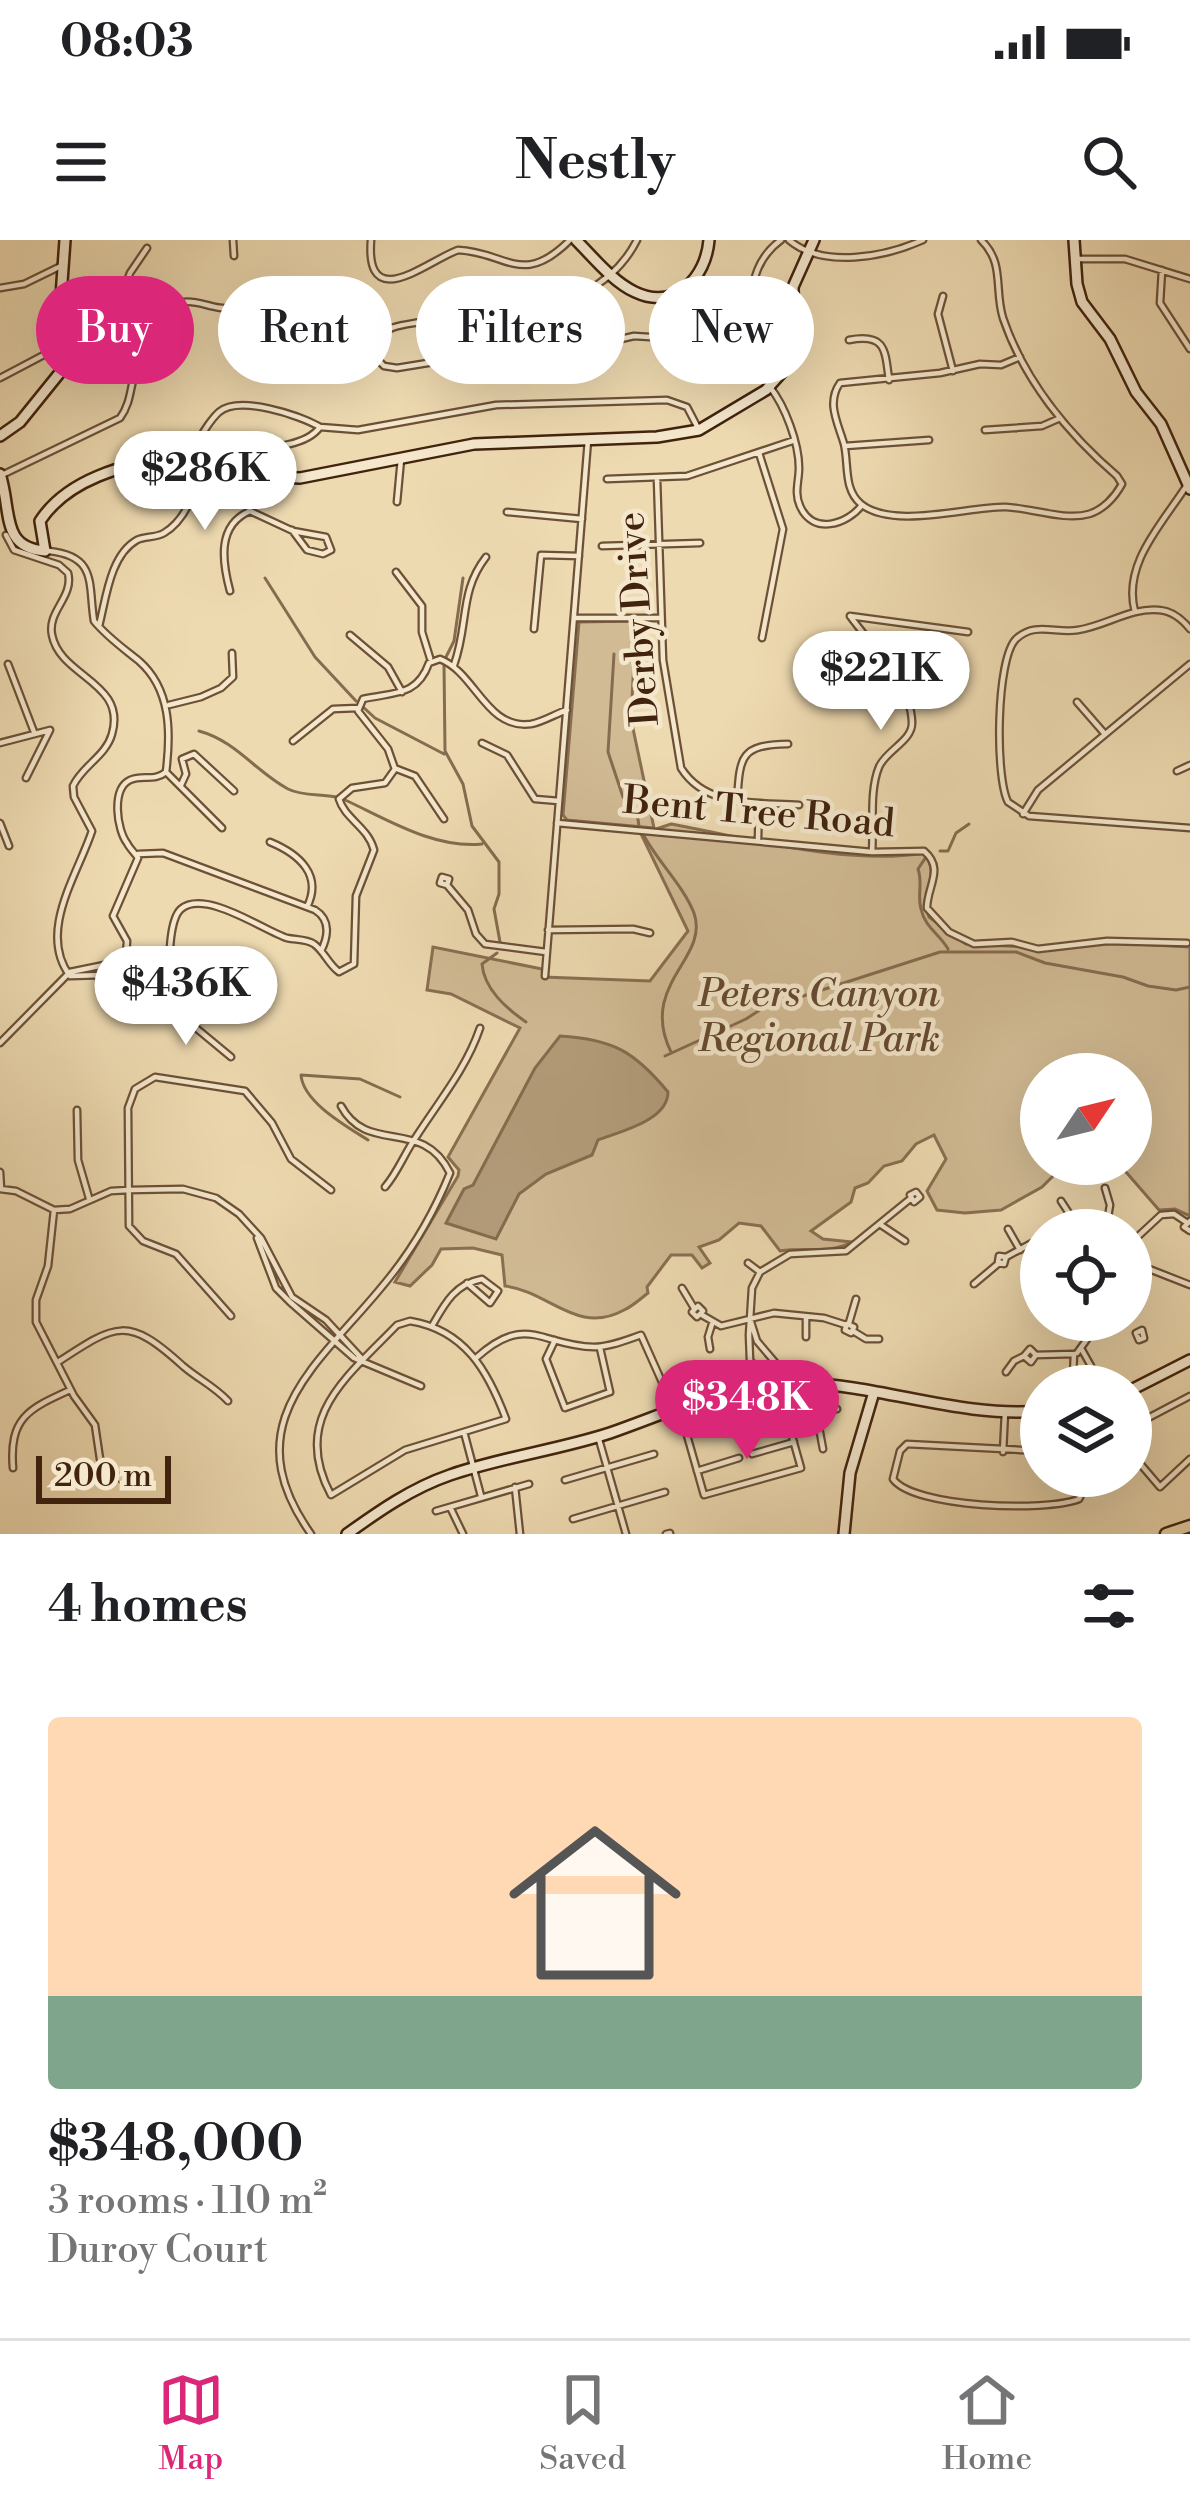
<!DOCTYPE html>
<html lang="en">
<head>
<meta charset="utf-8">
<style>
	body { margin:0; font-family:"Libre Bodoni",serif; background:#f2f2f2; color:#202124; height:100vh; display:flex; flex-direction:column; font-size:45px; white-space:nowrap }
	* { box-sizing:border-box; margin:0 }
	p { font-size:39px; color:#757577 }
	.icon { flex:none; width:66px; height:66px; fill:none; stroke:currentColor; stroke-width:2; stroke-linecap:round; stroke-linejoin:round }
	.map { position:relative; height:1294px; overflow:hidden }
	.sheet { display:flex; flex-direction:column; background:#fff; flex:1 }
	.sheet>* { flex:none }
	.top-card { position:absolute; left:36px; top:36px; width:1119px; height:108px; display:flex; gap:24px }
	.needle { width:78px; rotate:55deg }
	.controls { position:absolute; left:1020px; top:813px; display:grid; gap:24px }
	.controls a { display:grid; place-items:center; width:132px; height:132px; border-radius:50%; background:#fff; box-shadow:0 12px 48px #0002; font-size:60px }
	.scale { position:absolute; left:36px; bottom:30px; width:135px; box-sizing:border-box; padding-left:12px; border:6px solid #41230e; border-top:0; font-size:33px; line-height:42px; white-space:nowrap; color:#41230e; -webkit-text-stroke:9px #f4e7cc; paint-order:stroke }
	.price { position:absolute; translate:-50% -102px; padding:0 27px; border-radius:42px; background:#fff; color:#222; font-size:39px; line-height:78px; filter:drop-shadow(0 3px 6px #0008) }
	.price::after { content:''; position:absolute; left:50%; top:72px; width:36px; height:27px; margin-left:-18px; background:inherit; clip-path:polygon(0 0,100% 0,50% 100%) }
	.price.active { background:#db2777; color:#fff }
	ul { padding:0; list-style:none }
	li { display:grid; align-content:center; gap:24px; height:636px; padding:0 48px }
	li+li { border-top:3px solid #e0e0e0 }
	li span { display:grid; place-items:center; height:372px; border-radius:12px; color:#555 }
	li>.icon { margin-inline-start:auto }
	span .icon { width:216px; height:216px; fill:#fffc; stroke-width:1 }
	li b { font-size:51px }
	h2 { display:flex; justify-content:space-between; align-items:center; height:144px; padding:0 48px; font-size:51px }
	.tag { padding:0 42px; border-radius:54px; background:#fff; box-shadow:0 12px 48px #0002; font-size:42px; line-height:108px }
	.tag.active { background:#db2777; color:#fff }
	.status { display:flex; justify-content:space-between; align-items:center; height:84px; padding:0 60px; background:#fff; direction:ltr }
	.status svg { height:33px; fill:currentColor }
	header { display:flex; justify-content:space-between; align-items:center; height:156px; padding:0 48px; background:#fff; font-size:54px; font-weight:800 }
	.tab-bar { display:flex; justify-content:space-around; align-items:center; height:168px; border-top:3px solid #e0e0e0; background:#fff; font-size:33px; color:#757577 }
	.tab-bar a { display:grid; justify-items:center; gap:6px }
	.tab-bar .active { color:#db2777 }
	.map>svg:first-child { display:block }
</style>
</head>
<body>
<div class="status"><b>08:03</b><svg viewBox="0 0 49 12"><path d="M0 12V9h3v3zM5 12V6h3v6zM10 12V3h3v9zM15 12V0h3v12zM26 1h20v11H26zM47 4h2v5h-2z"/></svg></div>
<header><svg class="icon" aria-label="menu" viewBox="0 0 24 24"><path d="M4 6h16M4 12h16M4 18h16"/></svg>Nestly<svg class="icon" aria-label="search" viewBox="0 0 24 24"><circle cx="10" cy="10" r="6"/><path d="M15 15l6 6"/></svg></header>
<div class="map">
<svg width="1190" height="1294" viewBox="0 0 1190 1294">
	<rect width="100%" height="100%" fill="#eedab1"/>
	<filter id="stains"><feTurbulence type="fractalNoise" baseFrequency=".00167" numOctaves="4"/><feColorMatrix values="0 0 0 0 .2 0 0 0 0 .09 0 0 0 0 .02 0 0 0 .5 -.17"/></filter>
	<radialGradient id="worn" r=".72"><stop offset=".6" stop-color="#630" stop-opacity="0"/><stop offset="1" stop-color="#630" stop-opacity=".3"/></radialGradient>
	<!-- green -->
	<path fill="#d1bb95" stroke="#896f52" stroke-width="3" d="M636,381l-5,98 23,109 -87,-8 -4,-5 16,-193z
		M671,584c77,14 176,42 253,29 18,23 -5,40 5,64l37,27 86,4 64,-5 74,4v269l-15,-7 -16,1 -40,-46h12v-90h-90v90h24l-23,23 -41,23 -36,3 -28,-3 -10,-19 19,-32 -12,-24 -18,9 -14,17 -18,5 -16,17 -13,5 -4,14 -40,29 12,8 29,3c-22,12 -47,5 -72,9l-19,-25 -22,-3 -20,17 -20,7 11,16 -8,5 -10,-13h-21l-24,32 1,6c-8,6 -15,13 -24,17 -47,26 -75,-19 -119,-24l-3,-31 -29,-7 -32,1 -9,16 -22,21 -15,-4 63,-106 1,-6 -11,-13 72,-129 -69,-34 -24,-4 6,-43 109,22 1,8 107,4 38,-50 -47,-97z"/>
	<!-- water -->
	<path fill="#b39c7a" stroke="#856c4f" stroke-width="3" d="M560,796c53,3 75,16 108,56 0,28 -46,39 -70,48l-6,15 -46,19 -27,20 -23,45 -50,-16 18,-34 9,-4 62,-117z"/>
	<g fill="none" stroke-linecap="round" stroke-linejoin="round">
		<!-- stream -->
		<path stroke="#856c4f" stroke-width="3" d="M265,338l50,79 41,44
			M614,414l-6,98 15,45 15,22 1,8
			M446,417l8,-16 9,-63
			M444,424l1,87 18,33 9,42 27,36v32l-5,15 6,33
			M362,466l13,12 69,36
			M199,491c37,10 57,41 89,58 13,7 33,5 48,8
			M343,559c42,19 90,50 139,45
			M643,594c14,27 40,51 51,79 16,46 -56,71 -23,139
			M940,611h8l8,-18 13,-9
			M926,617l-8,12c5,14 -1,26 3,40 4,19 19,25 27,40
			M497,713l-15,11c2,25 24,44 44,58
			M665,816l81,-37 32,-21 9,10 10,-10 143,-46h76l29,11 78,14 25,9 28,4 14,-3
			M368,900c-22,-14 -65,-38 -67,-65l59,4 40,18"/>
		<defs>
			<path id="street" d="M233,0l1,16
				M371,0c-6,76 58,20 87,10 49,2 64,38 112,-10
				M637,0c-23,46 -75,70 -125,67 -16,0 -30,-14 -45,-9 -16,4 -24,19 -41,23 -19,4 -38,3 -51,19l1,18 8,8 13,2 86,-14h73l78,-18 31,2 23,-5
				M789,0c34,29 96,17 134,0
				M981,0c24,23 13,49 22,78 21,62 65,116 114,158l5,8c-7,13 -19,26 -33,30 -24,7 -58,-6 -83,-7 -36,-1 -113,23 -145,-3 -18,-15 -12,-40 -17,-60 -6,-21 -18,-41 -4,-61l100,-10 40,-9 21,1 19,-8
				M1079,19h46l65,20
				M1162,30l-2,33 30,46
				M0,48l24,-4 39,-19
				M674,55c10,28 18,67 57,52 30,-25 6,-75 50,-107
				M943,56l-5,18 15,57
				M849,100c37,-7 36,10 40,40
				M59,116l55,-40 16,-43 17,-25
				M0,138l57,-30
				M770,147c15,19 29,56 29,81 0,13 -5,25 1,38 13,30 48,18 62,-1
				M320,187l38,3 138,-25 171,-5 20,7 12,23
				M985,190l57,-4 16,-7
				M845,206l84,-6
				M192,212c7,-13 16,-30 27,-40 20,-17 80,3 101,15 -21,29 -87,17 -123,28
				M759,213l24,76 -21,109
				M4,234l116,-56c12,-16 10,-34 17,-52 5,-13 14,-19 21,-30 10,-15 3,-30 25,-34 18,-3 30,10 54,5 26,-5 58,-10 81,5
				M239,236l11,35 43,20 33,6 5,13 -8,4 -16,-4 -15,-20
				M607,239l80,-3 105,-35
				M657,239l6,181 18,108c25,40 76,34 118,37
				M397,262l4,-43
				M507,272l75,7
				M6,295l8,15 45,15 9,8c6,24 -21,38 -16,62 8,42 75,47 60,99 -6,22 -30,32 -39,52l1,11 18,34c-14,43 -55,101 -22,145l35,-1 49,32 7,1 7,-7c2,-20 -2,-79 13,-92 24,-20 82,21 106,29 9,2 19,1 27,6 10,7 14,20 25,28l15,-8 2,-68 18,-46c-6,-23 -29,-31 -35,-51l13,-11 33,-5 10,-14 -7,-20 -30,-38 5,-12c30,-7 54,-2 66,-36l11,-4c36,14 46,71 91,65 12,-2 24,-10 36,-14
				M602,306l98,-3
				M49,311c49,5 39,34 45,70 13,16 29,27 45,40 32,28 32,71 27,111
				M396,332l26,34v26l8,26
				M230,351c-8,-30 -13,-66 20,-80
				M1135,372c-13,-48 27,-88 52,-127
				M850,376c21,29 61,68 62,106 1,19 -26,28 -33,45 -10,24 -5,59 -7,85
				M850,376l118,16
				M576,378h84
				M99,386c7,-27 11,-71 38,-86 7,-4 19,-2 27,-7 25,-15 33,-48 38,-73
				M534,389l7,-74 38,1
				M1190,389c-8,-10 -17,-18 -31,-19 -27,-3 -54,16 -81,20 -22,4 -43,-9 -62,9 -20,20 -21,138 -8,163l21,14 161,12
				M350,395l38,32 14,25
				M8,424l26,68
				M454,425c15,-42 5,-73 32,-108
				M1077,462l27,31
				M169,465l32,-8 20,-9 12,-11 -1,-24
				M293,501l40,-32 25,-1
				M0,503l50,-13 -24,48
				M482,503l25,12 28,44 24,2
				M397,529l18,7 29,43
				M1177,531l13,-6
				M166,532l56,56
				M181,545l5,-11 -4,-15 12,-5 40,37
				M737,561c3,-45 3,-56 51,-57
				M1023,574l15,-24 152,-126
				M0,583l9,23
				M557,583l315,29 52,-1c21,18 3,35 3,57l22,24 25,12 38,-2 26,7 69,-8 80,2
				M758,599l1,-36
				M270,602c29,12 53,33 37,65
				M138,614l25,-1 152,57c16,10 13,27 6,41
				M447,645l-7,-2 2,-6 7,2 -2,6 21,25 8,24 9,10 61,8
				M548,690l85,-1 17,4
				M545,736l43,-536
				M167,764l64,53
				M0,803l70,-71 44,-9 12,-7 1,-15 -14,-25 25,-58c-3,-5 -8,-9 -11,-15 -10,-13 -16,-54 3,-63 13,-6 24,2 36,-8
				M77,870l1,50 11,38
				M0,932l1,17
				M385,947c13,-15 19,-33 31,-50 23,-36 50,-68 64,-109
				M1105,948l5,17 -2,12
				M0,949l16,2 38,19 16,-1 41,-18 18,-1 54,-1 33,9 23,16 22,24 31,59 34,23 37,40
				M916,952l4,5 -6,5 -4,-7z
				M1061,961l13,20
				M54,970l-6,56 -12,34v22l38,74 21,29 5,34 22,21
				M1190,981l-6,6 6,4
				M881,985l24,16
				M1008,989l12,21
				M1056,990c25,-13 43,-18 67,0
				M257,998l19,50 14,14 64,56 67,28
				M1133,1001l28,-26 13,-1 12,8
				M1006,1017l-7,-1 -1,6 6,2 2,-7 35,-19
				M748,1023l12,9
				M1139,1025l51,20
				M974,1044l25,-21
				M682,1048l12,20
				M1131,1052l8,-27 -7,-25
				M698,1066l5,5 -6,6 -5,-5z
				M702,1075l19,11 53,-13 50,5 22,7
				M231,1076l-55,-62 -33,-13 -14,-15 -1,-118 7,-19 20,-12 90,14 27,32 19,36 40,31
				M410,1081c55,9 78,50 96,98l-101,31 -74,45c-41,-77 16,-118 66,-170z
				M849,1083l7,-24
				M847,1084l7,3 -3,6 -6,-3z
				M432,1086c13,-23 23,-42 50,-47l16,12 -8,12 -23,-20
				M1142,1090l2,8 -5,2 -3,-7z
				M853,1091l13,8h13
				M806,1097v-19
				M555,1100l-9,19 19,49 45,-16 -10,-44
				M710,1109l-2,-12 4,-13
				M1082,1110l9,16 1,20
				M1077,1113l24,-33
				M1074,1114l-1,21 5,11
				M1036,1115l-6,-6 -6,7 7,6 5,-7 38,-1
				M476,1118c51,-46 65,-12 118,-11 16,0 32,-7 47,-12l25,56
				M58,1122c59,-39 70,-46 125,4 15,13 31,20 45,35
				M1006,1132l8,-11 10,-5
				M761,1144l-1,-11 -10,-13 -1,-25 3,-47 8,-16 30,-18 56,-3 64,-52
				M679,1167l25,88 97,-27 -18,-64 -4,-37 -22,-26 -7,-22
				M816,1171l7,38
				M786,1176l51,-7
				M736,1178l46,-14
				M1131,1187l59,-31
				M464,1192l17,64
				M686,1193l45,-14
				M598,1196l28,98
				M1041,1211l-134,-7 -7,7 -7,28c21,29 153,33 186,20l3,-6 -8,-17
				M1003,1212l2,-40
				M1131,1213l29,34 30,-28
				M752,1214l42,-12
				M13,1228c-4,-50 15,-59 57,-78
				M697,1231l42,-13
				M565,1240l89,-26
				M515,1247l5,47
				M450,1267l13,27
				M436,1271l93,-27
				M573,1279l92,-27
				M311,1294c-81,-114 12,-172 78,-256 25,-31 46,-68 61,-105 -28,-57 -82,-17 -109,-67
				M666,1294l4,-1"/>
			<path id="secondary" d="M576,0c17,17 37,42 59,52 40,19 71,-14 74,-52
				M1074,0l3,44 5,18 28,37 26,53 25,32 29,65
				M0,196l20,-14 42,-52 -4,-32 7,-98
				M0,234c12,36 0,74 45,77l-5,-30c31,-47 94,-57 146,-69l43,23 71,3 174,-34 183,-7 42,-7 67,-40 18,-20 10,-34 -1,-49 21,-47
				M1131,1150l59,-30
				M347,1294c32,-23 65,-46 103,-59 52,-18 108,-25 160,-42 66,-23 123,-52 194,-50 80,3 157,35 237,28
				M844,1294l6,-61 24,-81"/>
			<path id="primary" d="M1166,1294l24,-8"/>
		</defs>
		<!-- street casing -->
		<use href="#street" stroke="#6c5137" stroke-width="9"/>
		<!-- secondary casing -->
		<use href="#secondary" stroke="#41230e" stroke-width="14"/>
		<!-- primary casing -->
		<use href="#primary" stroke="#41230e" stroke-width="15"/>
		<!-- street -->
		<use href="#street" stroke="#f4e7cc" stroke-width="4.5"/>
		<!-- secondary -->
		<use href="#secondary" stroke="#f4e7cc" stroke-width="9"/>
		<!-- primary -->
		<use href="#primary" stroke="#eedab1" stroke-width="10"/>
	</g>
	<g text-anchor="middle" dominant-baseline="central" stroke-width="9" stroke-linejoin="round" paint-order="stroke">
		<!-- street labels -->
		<g font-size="39" fill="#41230e" stroke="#f4e7cc">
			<text transform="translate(639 379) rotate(-94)">Derby Drive</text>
			<text transform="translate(759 573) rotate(5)">Bent Tree Road</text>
		</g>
		<!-- park labels -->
		<g font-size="39" font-style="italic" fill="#654930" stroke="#f4e7cc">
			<text x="819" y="754">Peters Canyon<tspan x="819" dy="45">Regional Park</tspan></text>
		</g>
	</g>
	<rect width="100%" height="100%" filter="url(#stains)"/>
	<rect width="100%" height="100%" fill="url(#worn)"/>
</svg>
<div class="controls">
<a><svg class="needle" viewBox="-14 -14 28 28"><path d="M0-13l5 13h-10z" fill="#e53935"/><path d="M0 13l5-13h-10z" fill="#757577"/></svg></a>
<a><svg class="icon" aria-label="locate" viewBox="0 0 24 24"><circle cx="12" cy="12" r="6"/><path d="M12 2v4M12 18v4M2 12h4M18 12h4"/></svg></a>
<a><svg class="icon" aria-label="layers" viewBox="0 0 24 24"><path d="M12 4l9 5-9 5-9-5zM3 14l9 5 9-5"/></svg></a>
</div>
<div class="scale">200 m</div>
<b class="price" style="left:205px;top:293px">$286K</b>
<b class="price" style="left:881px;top:493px">$221K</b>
<b class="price" style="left:186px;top:808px">$436K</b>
<b class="price active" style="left:747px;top:1222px">$348K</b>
<div class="top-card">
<a class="tag active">Buy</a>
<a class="tag">Rent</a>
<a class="tag">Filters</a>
<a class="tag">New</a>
</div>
</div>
<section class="sheet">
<h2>4 homes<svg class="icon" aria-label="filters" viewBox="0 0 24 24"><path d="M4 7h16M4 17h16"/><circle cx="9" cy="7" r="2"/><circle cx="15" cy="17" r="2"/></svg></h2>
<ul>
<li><span style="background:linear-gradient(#ffd9b3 75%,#7fa58c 0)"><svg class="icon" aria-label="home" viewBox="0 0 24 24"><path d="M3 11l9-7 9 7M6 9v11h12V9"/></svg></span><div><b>$348,000</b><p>3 rooms · 110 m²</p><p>Duroy Court</p></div></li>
</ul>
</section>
<nav class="tab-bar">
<a class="active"><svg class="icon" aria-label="map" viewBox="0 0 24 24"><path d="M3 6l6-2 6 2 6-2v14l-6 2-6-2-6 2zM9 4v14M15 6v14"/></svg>Map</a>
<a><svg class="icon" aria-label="saved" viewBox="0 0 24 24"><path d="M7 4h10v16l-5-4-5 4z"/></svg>Saved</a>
<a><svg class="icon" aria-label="home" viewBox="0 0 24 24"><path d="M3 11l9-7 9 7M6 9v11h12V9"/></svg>Home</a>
</nav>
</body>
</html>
